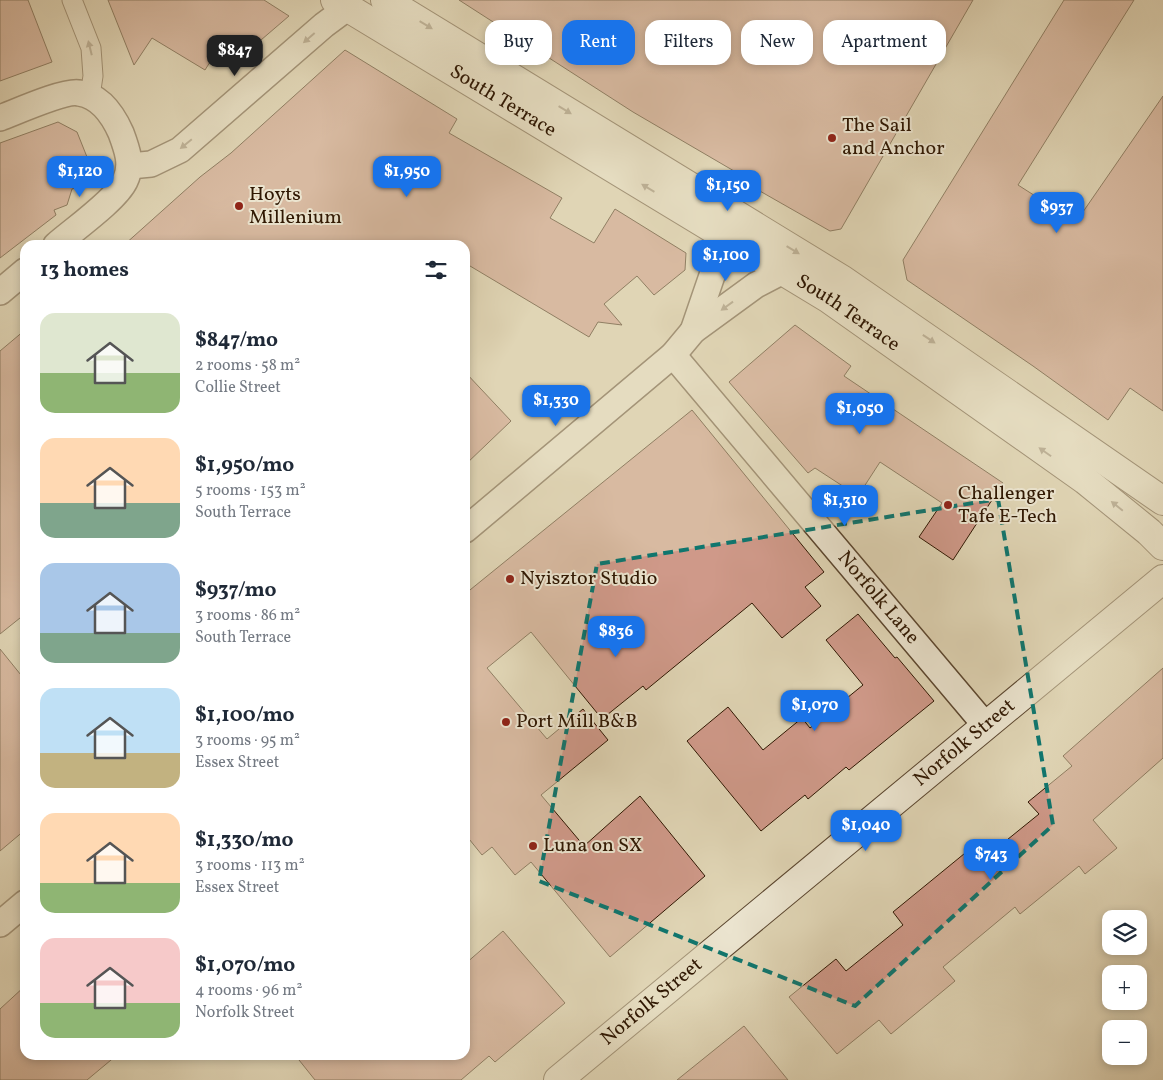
<!DOCTYPE html>
<html lang="en">
<head>
<meta charset="utf-8">
<style>
	body { margin:0; font-family:Vollkorn,serif; background:#f6f6f7; color:#1f2937; height:100vh; display:flex; flex-direction:column; font-size:19px; white-space:nowrap }
	* { box-sizing:border-box; margin:0 }
	p { font-size:16px; color:#747a83 }
	.icon { flex:none; width:28px; height:28px; fill:none; stroke:currentColor; stroke-width:2; stroke-linecap:round; stroke-linejoin:round }
	.map { position:relative; flex:1; overflow:hidden }
	.details { position:absolute; left:20px; top:240px; width:450px; height:820px; display:flex; flex-direction:column; background:#fff; border-radius:15px; box-shadow:0 2px 8px #0003 }
	.details>* { flex:none }
	.hud { position:absolute; left:485px; top:20px; width:475px; height:45px; display:flex; gap:10px }
	.controls { position:absolute; left:1102px; top:910px; display:grid; gap:10px }
	.controls a { display:grid; place-items:center; width:45px; height:45px; border-radius:10px; background:#fff; box-shadow:0 2px 8px #0003; font-size:25px }
	.price { position:absolute; translate:-50% -42px; padding:0 11px; border-radius:10px; background:#1a73e8; color:#fff; font-size:16px; line-height:32px; filter:drop-shadow(0 1px 2px #0008) }
	.price::after { content:''; position:absolute; left:50%; top:30px; width:15px; height:11px; margin-left:-8px; background:inherit; clip-path:polygon(0 0,100% 0,50% 100%) }
	.price.selected { background:#222; color:#fff }
	ul { padding:0; list-style:none }
	li { display:flex; align-items:center; gap:15px; height:125px; padding:0 20px }
	li span { display:grid; place-items:center; flex:none; width:140px; height:100px; border-radius:15px; color:#555 }
	li>.icon { margin-inline-start:auto }
	span .icon { width:60px; height:60px; fill:#fffc; stroke-width:1 }
	li b { font-size:21px }
	h2 { display:flex; justify-content:space-between; align-items:center; height:60px; padding:0 20px; font-size:21px }
	.chip { padding:0 18px; border-radius:15px; background:#fff; box-shadow:0 2px 8px #0003; font-size:18px; line-height:45px }
	.chip.selected { background:#1a73e8; color:#fff }
	.map>svg:first-child { display:block }
</style>
</head>
<body>
<div class="map">
<svg width="1163" height="1080" viewBox="0 0 1163 1080">
	<rect width="100%" height="100%" fill="#e0d5b5"/>
	<filter id="stains"><feTurbulence type="fractalNoise" baseFrequency=".004" numOctaves="4"/><feColorMatrix values="0 0 0 0 .2 0 0 0 0 .09 0 0 0 0 .02 0 0 0 .5 -.17"/></filter>
	<radialGradient id="worn" r=".72"><stop offset=".6" stop-color="#630" stop-opacity="0"/><stop offset="1" stop-color="#630" stop-opacity=".3"/></radialGradient>
	<!-- building -->
	<path fill="#cf9989" stroke="#2f1702" d="M0,0h28l24,62 -52,19z
		M108,0h156l25,16 -56,48 -18,-10 -10,16 -53,-32 -18,27z
		M459,0h514l-132,229 -11,2 -86,-49 2,-4 -113,-66z
		M1064,0h70l-116,185 58,37 87,-126v315l-33,-23 -22,32 -75,-54 -126,-86 -4,-20z
		M345,50l112,69 -8,14 113,65 -12,20 44,25 21,-34 71,44 -1,17 -31,25 -17,-19 -33,28 18,21 -24,-3 -9,15 -124,-74v-18h-341l76,-68 31,-24z
		M58,122l19,10 14,35 -9,19 -10,3 -5,16 -13,5 2,5 -56,43v-115z
		M795,325l56,41 -7,10 159,107 -50,77 -34,-23 23,-34 -62,-41 -22,34 -43,-28 -7,5 -79,-91z
		M25,330v284l-25,20v-283z
		M465,372l46,49 -46,44z
		M692,410l132,162 -19,15 16,19 -39,32 -30,-35 -106,87 -3,-4 -41,33 -71,-87 -44,36 60,71 36,-30 25,31 -67,55 43,51 56,-50 65,80 -95,81 -79,-95 -16,13 -23,-28 -10,8 -17,-21v-240z
		M858,614l37,44 2,-1 37,44 -85,69 -3,-3 -38,32 -3,-4 -44,36 -74,-90 41,-34 35,43 39,-32 8,10 53,-43 -37,-45z
		M0,649l25,31v150l-25,21z
		M1163,668v90l-70,62 24,28 -32,26 -6,-8 -59,48 -5,-7 -72,60 12,14 -64,53 -12,-14 -42,34 -48,-57 47,-38 10,12 57,-46 -10,-13 77,-63 11,12 58,-47 -11,-12 44,-36 -9,-10z
		M503,931l62,72 -70,59 -6,-6 -28,24h-146l-20,-25h170v-91z
		M25,986v69h92l-30,25h-87v-71z
		M744,1026l44,54h-111z"/>
	<g fill="none" stroke-linecap="round" stroke-linejoin="round">
		<defs>
			<path id="pedestrian" d="M72,0l19,48 2,28 -3,20"/>
			<g id="minor">
				<path d="M0,118c16,-6 65,-28 79,-25 22,3 34,22 42,40 6,16 12,32 4,48 -9,19 -52,49 -69,64"/>
				<path d="M130,166l21,-2 29,-14 144,-125 23,-17"/>
				<path d="M0,292l25,-21"/>
				<path d="M693,331l24,-70 1,-19 -1,-12"/>
				<path id="s1" d="M673,355l313,371"/>
				<path d="M465,530l208,-175 20,-24 63,-46 27,-14"/>
				<path d="M0,924l25,-21"/>
			</g>
			<g id="tertiary">
				<path id="s2" d="M335,0l494,299 256,181 64,52 14,14"/>
				<path d="M385,0l458,280 320,221"/>
				<path id="s3" d="M558,1080l605,-501"/>
			</g>
		</defs>
		<!-- pedestrian casing -->
		<use href="#pedestrian" stroke="#5b462f" stroke-width="21"/>
		<!-- minor casing -->
		<use href="#minor" stroke="#5b462f" stroke-width="28"/>
		<!-- tertiary casing -->
		<use href="#tertiary" stroke="#5b462f" stroke-width="30"/>
		<!-- pedestrian -->
		<use href="#pedestrian" stroke="#ebe4cf" stroke-width="19"/>
		<!-- minor -->
		<use href="#minor" stroke="#ebe4cf" stroke-width="25"/>
		<!-- tertiary -->
		<use href="#tertiary" stroke="#ebe4cf" stroke-width="28"/>
	</g>
	<!-- one-way arrows -->
	<defs><path id="oneway-solid" d="M-6-.8H1V-3.2L6.5 0L1 3.2V.8H-6Z" transform="scale(1.25)"/></defs>
	<g fill="#968873">
		<use href="#oneway-solid" transform="translate(426 25) rotate(31)"/>
		<use href="#oneway-solid" transform="translate(309 38) rotate(139)"/>
		<use href="#oneway-solid" transform="translate(90 48) rotate(-104)"/>
		<use href="#oneway-solid" transform="translate(565 110) rotate(31)"/>
		<use href="#oneway-solid" transform="translate(186 144) rotate(141)"/>
		<use href="#oneway-solid" transform="translate(648 188) rotate(-149)"/>
		<use href="#oneway-solid" transform="translate(793 250) rotate(31)"/>
		<use href="#oneway-solid" transform="translate(727 306) rotate(144)"/>
		<use href="#oneway-solid" transform="translate(929 339) rotate(34)"/>
		<use href="#oneway-solid" transform="translate(1045 452) rotate(-145)"/>
		<use href="#oneway-solid" transform="translate(1117 506) rotate(-141)"/>
	</g>
	<!-- marked area -->
	<path d="M0 0H1163V1080H0ZM998,499l55,326 -198,181 -316,-125 58,-317z" fill="#e0d5b5" fill-opacity=".55" fill-rule="evenodd"/>
	<path fill="none" stroke="#0f766e" stroke-width="4" stroke-dasharray="10 6" stroke-linejoin="round" d="M998,499l55,326 -198,181 -316,-125 58,-317z"/>
	<!-- markers -->
	<g fill="#8f2418" stroke="#ebe4cf" stroke-width="2">
		<circle cx="832" cy="138" r="5"/>
		<circle cx="239" cy="206" r="5"/>
		<circle cx="948" cy="505" r="5"/>
		<circle cx="510" cy="579" r="5"/>
		<circle cx="506" cy="722" r="5"/>
		<circle cx="533" cy="846" r="5"/>
	</g>
	<g text-anchor="middle" dominant-baseline="central" stroke-width="4" stroke-linejoin="round" paint-order="stroke">
		<!-- street labels -->
		<g font-size="20" fill="#2f1702" stroke="#ebe4cf">
			<text stroke="none"><textPath href="#s2" startOffset="196">South Terrace</textPath></text>
			<text stroke="none"><textPath href="#s2" startOffset="601">South Terrace</textPath></text>
			<text stroke="none"><textPath href="#s1" startOffset="318">Norfolk Lane</textPath></text>
			<text stroke="none"><textPath href="#s3" startOffset="528">Norfolk Street</textPath></text>
			<text stroke="none"><textPath href="#s3" startOffset="122">Norfolk Street</textPath></text>
		</g>
		<!-- poi labels -->
		<g font-size="20" fill="#2f1702" stroke="#ebe4cf" text-anchor="start">
			<text x="842" y="126">The Sail<tspan x="842" dy="23">and Anchor</tspan></text>
			<text x="249" y="195">Hoyts<tspan x="249" dy="23">Millenium</tspan></text>
			<text x="958" y="494">Challenger<tspan x="958" dy="23">Tafe E-Tech</tspan></text>
			<text x="520" y="579">Nyisztor Studio</text>
			<text x="516" y="722">Port Mill B&amp;B</text>
			<text x="543" y="846">Luna on SX</text>
		</g>
	</g>
	<rect width="100%" height="100%" filter="url(#stains)"/>
	<rect width="100%" height="100%" fill="url(#worn)"/>
</svg>
<div class="controls">
<a><svg class="icon" aria-label="layers" viewBox="0 0 24 24"><path d="M12 4l9 5-9 5-9-5zM3 14l9 5 9-5"/></svg></a>
<a>+</a>
<a>−</a>
</div>
<b class="price selected" style="left:235px;top:77px">$847</b>
<b class="price" style="left:80px;top:198px">$1,120</b>
<b class="price" style="left:407px;top:198px">$1,950</b>
<b class="price" style="left:728px;top:212px">$1,150</b>
<b class="price" style="left:1057px;top:234px">$937</b>
<b class="price" style="left:726px;top:282px">$1,100</b>
<b class="price" style="left:556px;top:427px">$1,330</b>
<b class="price" style="left:860px;top:435px">$1,050</b>
<b class="price" style="left:845px;top:527px">$1,310</b>
<b class="price" style="left:616px;top:658px">$836</b>
<b class="price" style="left:815px;top:732px">$1,070</b>
<b class="price" style="left:866px;top:852px">$1,040</b>
<b class="price" style="left:991px;top:881px">$743</b>
<div class="hud">
<a class="chip">Buy</a>
<a class="chip selected">Rent</a>
<a class="chip">Filters</a>
<a class="chip">New</a>
<a class="chip">Apartment</a>
</div>
<section class="details">
<h2>13 homes<svg class="icon" aria-label="filters" viewBox="0 0 24 24"><path d="M4 7h16M4 17h16"/><circle cx="9" cy="7" r="2"/><circle cx="15" cy="17" r="2"/></svg></h2>
<ul>
<li><span style="background:linear-gradient(#dfe7d0 60%,#8fb573 0)"><svg class="icon" aria-label="home" viewBox="0 0 24 24"><path d="M3 11l9-7 9 7M6 9v11h12V9"/></svg></span><div><b>$847/mo</b><p>2 rooms · 58 m²</p><p>Collie Street</p></div></li>
<li><span style="background:linear-gradient(#ffd9b3 65%,#7fa58c 0)"><svg class="icon" aria-label="home" viewBox="0 0 24 24"><path d="M3 11l9-7 9 7M6 9v11h12V9"/></svg></span><div><b>$1,950/mo</b><p>5 rooms · 153 m²</p><p>South Terrace</p></div></li>
<li><span style="background:linear-gradient(#a9c7e8 70%,#7fa58c 0)"><svg class="icon" aria-label="home" viewBox="0 0 24 24"><path d="M3 11l9-7 9 7M6 9v11h12V9"/></svg></span><div><b>$937/mo</b><p>3 rooms · 86 m²</p><p>South Terrace</p></div></li>
<li><span style="background:linear-gradient(#bfe0f5 65%,#c2b280 0)"><svg class="icon" aria-label="home" viewBox="0 0 24 24"><path d="M3 11l9-7 9 7M6 9v11h12V9"/></svg></span><div><b>$1,100/mo</b><p>3 rooms · 95 m²</p><p>Essex Street</p></div></li>
<li><span style="background:linear-gradient(#ffd9b3 70%,#8fb573 0)"><svg class="icon" aria-label="home" viewBox="0 0 24 24"><path d="M3 11l9-7 9 7M6 9v11h12V9"/></svg></span><div><b>$1,330/mo</b><p>3 rooms · 113 m²</p><p>Essex Street</p></div></li>
<li><span style="background:linear-gradient(#f6c9c9 65%,#8fb573 0)"><svg class="icon" aria-label="home" viewBox="0 0 24 24"><path d="M3 11l9-7 9 7M6 9v11h12V9"/></svg></span><div><b>$1,070/mo</b><p>4 rooms · 96 m²</p><p>Norfolk Street</p></div></li>
</ul>
</section>
</div>
</body>
</html>
